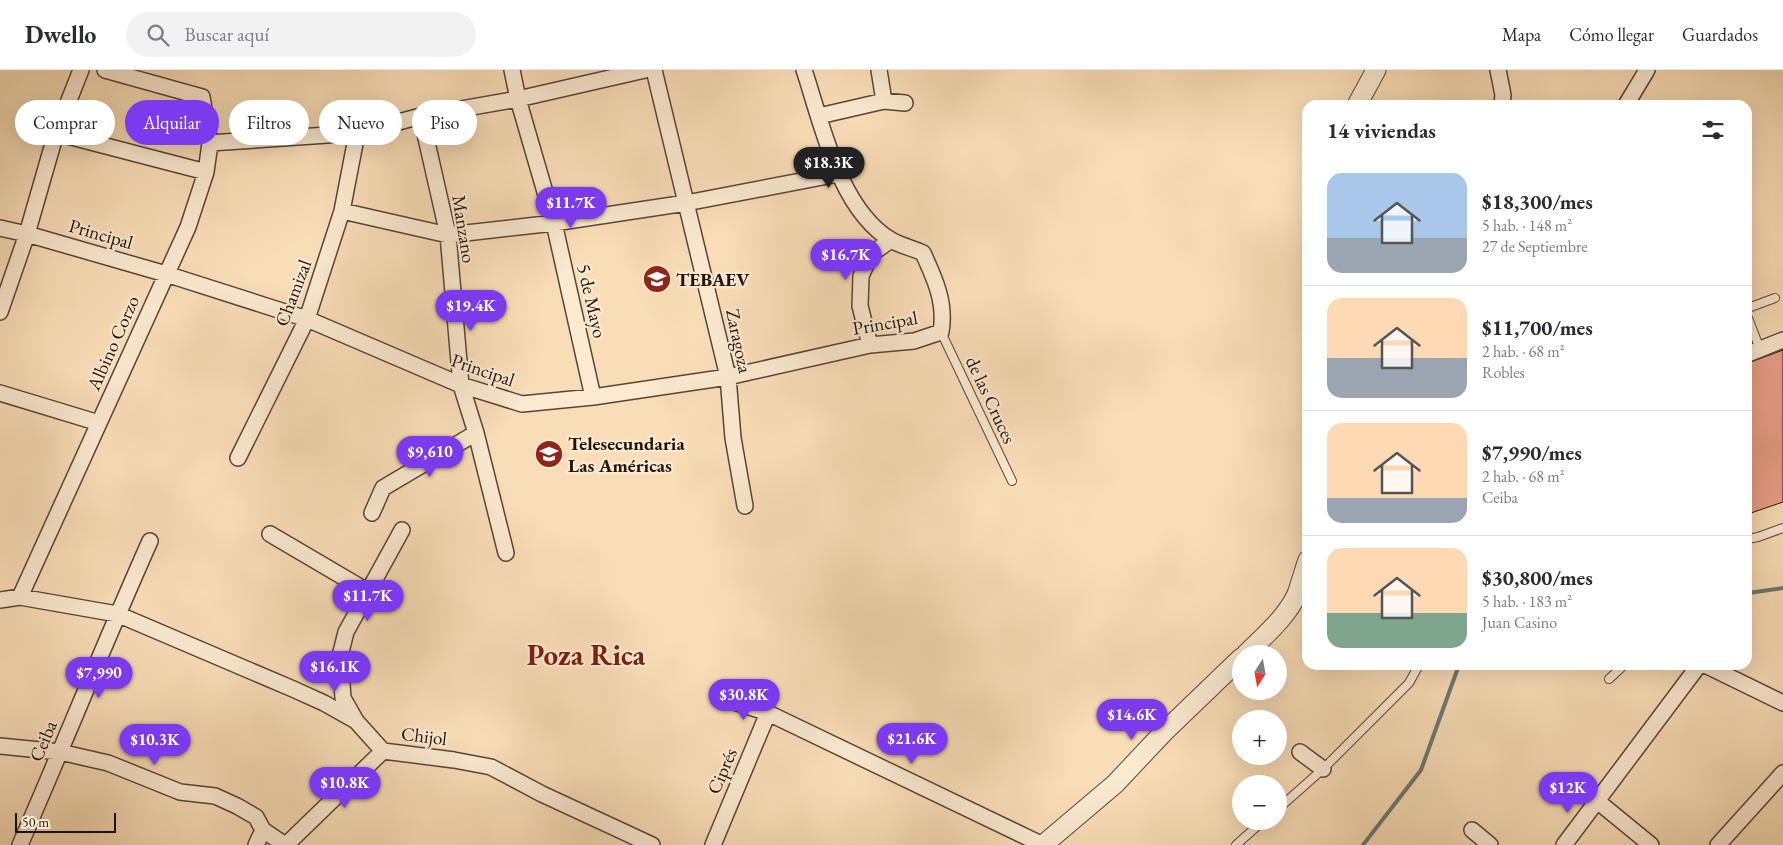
<!DOCTYPE html>
<html lang="es">
<head>
<meta charset="utf-8">
<style>
	body { margin:0; font-family:"EB Garamond",serif; background:#f2f2f3; color:#2b2b33; height:100vh; display:flex; flex-direction:column; font-size:19px; white-space:nowrap }
	* { box-sizing:border-box; margin:0 }
	p { font-size:16px; color:#7c7c81 }
	.icon { flex:none; width:28px; height:28px; fill:none; stroke:currentColor; stroke-width:2; stroke-linecap:round; stroke-linejoin:round }
	.map { position:relative; flex:1; overflow:hidden }
	.details { position:absolute; left:1302px; top:30px; width:450px; height:570px; display:flex; flex-direction:column; background:#fff; border-radius:15px; box-shadow:0 5px 20px #0002 }
	.details>* { flex:none }
	.hud { position:absolute; left:15px; top:30px; width:475px; height:45px; display:flex; gap:10px }
	.needle { width:32px; rotate:191deg }
	.tools { position:absolute; left:1232px; top:575px; display:grid; gap:10px }
	.tools a { display:grid; place-items:center; width:55px; height:55px; border-radius:50%; background:#fff; box-shadow:0 5px 20px #0002; font-size:25px }
	.scale { position:absolute; left:15px; bottom:12px; width:101px; box-sizing:border-box; padding-left:5px; border:2px solid #20140d; border-top:0; font-size:14px; line-height:18px; white-space:nowrap; color:#20140d; -webkit-text-stroke:4px #fbe9d0; paint-order:stroke }
	.price { position:absolute; translate:-50% -42px; padding:0 11px; border-radius:18px; background:#7c3aed; color:#fff; font-size:16px; line-height:32px; filter:drop-shadow(0 1px 2px #0008) }
	.price::after { content:''; position:absolute; left:50%; top:30px; width:15px; height:11px; margin-left:-8px; background:inherit; clip-path:polygon(0 0,100% 0,50% 100%) }
	.price.selected { background:#222; color:#fff }
	ul { padding:0; list-style:none }
	li { display:flex; align-items:center; gap:15px; height:125px; padding:0 25px }
	li+li { border-top:1px solid #e1e1e2 }
	li span { display:grid; place-items:center; flex:none; width:140px; height:100px; border-radius:15px; color:#555 }
	li>.icon { margin-inline-start:auto }
	span .icon { width:60px; height:60px; fill:#fffc; stroke-width:1 }
	li b { font-size:21px }
	h2 { display:flex; justify-content:space-between; align-items:center; height:60px; padding:0 25px; font-size:21px }
	.tag { padding:0 18px; border-radius:22px; background:#fff; box-shadow:0 5px 20px #0002; font-size:18px; line-height:45px }
	.tag.selected { background:#7c3aed; color:#fff }
	header { display:flex; align-items:center; gap:30px; box-sizing:border-box; height:70px; padding:0 25px; background:#fff; border-bottom:1px solid #e1e1e2 }
	header strong { font-size:24px }
	nav { display:flex; gap:28px; margin-inline-start:auto; font-size:18px }
	.search { width:350px; height:45px; background:#f2f2f3; display:flex; align-items:center; gap:12px; box-sizing:border-box; padding:0 18px; border-radius:28px; color:#7c7c81; font-size:19px }
	.map>svg:first-child { display:block }
</style>
</head>
<body>
<header>
<strong>Dwello</strong>
<div class="search"><svg class="icon" aria-label="search" viewBox="0 0 24 24"><circle cx="10" cy="10" r="6"/><path d="M15 15l6 6"/></svg>Buscar aquí</div>
<nav><a>Mapa</a><a>Cómo llegar</a><a>Guardados</a></nav>
</header>
<div class="map">
<svg width="1783" height="775" viewBox="0 0 1783 775">
	<rect width="100%" height="100%" fill="#f9ddb7"/>
	<filter id="stains"><feTurbulence type="fractalNoise" baseFrequency=".004" numOctaves="4"/><feColorMatrix values="0 0 0 0 .2 0 0 0 0 .09 0 0 0 0 .02 0 0 0 .5 -.17"/></filter>
	<radialGradient id="worn" r=".72"><stop offset=".6" stop-color="#630" stop-opacity="0"/><stop offset="1" stop-color="#630" stop-opacity=".3"/></radialGradient>
	<g fill="none" stroke-linecap="round" stroke-linejoin="round">
		<!-- stream -->
		<path stroke="#6c7870" stroke-width="4" d="M1748,523l35,-5
			M1363,775l58,-75 38,-105"/>
	</g>
	<!-- building -->
	<path fill="#eaa08a" stroke="#20140d" d="M1783,280v152l-35,12v-151z"/>
	<g fill="none" stroke-linecap="round" stroke-linejoin="round">
		<defs>
			<path id="service" d="M1748,238l27,-10
				M1748,248l12,31
				M941,262l71,149
				M1748,469l10,-2 25,-9
				M1609,609l15,-14
				M1279,738l44,-39 86,-86 10,-18
				M1236,775l27,-24"/>
			<path id="minor" d="M512,0l6,29 36,124 39,174
				M654,0l74,307 5,61 12,68
				M879,0l5,31
				M1498,0l5,25 -1,10
				M1626,35l21,-35
				M421,46l27,119 13,150 15,48 30,120
				M819,46l65,-15 21,2
				M56,63l150,39
				M210,73l147,-10 64,-17 97,-17 127,-29
				M342,141l106,24 106,-12 132,-20 152,-29
				M0,158l27,6 139,40 141,45 154,66 61,19 71,-7 135,-20 142,-32 44,-4 27,-9c5,-29 -6,-53 -18,-79 -10,-5 -22,-7 -32,-13 -52,-31 -69,-116 -87,-170
				M0,242l27,-78 29,-101 25,-63
				M870,275l-10,-39 1,-30 10,-22 20,-14
				M1748,284l35,-14
				M0,323l99,30
				M238,388l69,-139 35,-108 15,-78
				M372,443l11,-25 93,-55
				M270,464l97,57
				M20,527l168,-370 18,-55 4,-29 -8,-46 -97,-27
				M0,530l20,-3 97,17 176,75 31,14 32,18 27,30 71,9 37,7 51,27 110,51
				M1705,595l78,38
				M728,630l40,13 275,132
				M356,651l-13,-23 -3,-42 6,-24 56,-102
				M0,676l60,6 48,11 72,29 35,4 22,10 19,11 7,13 22,15
				M1300,682l23,17
				M1596,730l55,45
				M1472,760l18,15
				M20,775c44,-101 85,-203 130,-304
				M256,775l7,-15
				M286,775l97,-94
				M713,775l55,-132
				M1564,775l135,-180
				M1718,775l65,-72"/>
			<path id="tertiary" d="M1357,35l19,-35
				M1246,584c17,-17 41,-37 51,-60 4,-11 7,-23 11,-34
				M1043,775l72,-61 48,-51 78,-75"/>
		</defs>
		<!-- service casing -->
		<use href="#service" stroke="#564638" stroke-width="10"/>
		<!-- minor casing -->
		<use href="#minor" stroke="#564638" stroke-width="18"/>
		<!-- tertiary casing -->
		<use href="#tertiary" stroke="#564638" stroke-width="21"/>
		<!-- service -->
		<use href="#service" stroke="#fbe9d0" stroke-width="8"/>
		<!-- minor -->
		<use href="#minor" stroke="#fbe9d0" stroke-width="15"/>
		<!-- tertiary -->
		<use href="#tertiary" stroke="#fbe9d0" stroke-width="19"/>
	</g>
	<!-- icons -->
	<defs>
		<symbol id="university-disc" viewBox="-11 -11 22 22"><circle r="9.5" fill="#8f2418" stroke="#fbe9d0"/><path d="M0-5L7-2L0 1L-7-2ZM-4 1L0 2.5L4 1V4Q0 6-4 4Z" fill="#fff"/></symbol>
		<symbol id="school-disc" viewBox="-11 -11 22 22"><circle r="9.5" fill="#8f2418" stroke="#fbe9d0"/><path d="M0-5L7-2L0 1L-7-2ZM-4 1L0 2.5L4 1V4Q0 6-4 4Z" fill="#fff"/></symbol>
	</defs>
	<g fill-rule="evenodd">
		<use href="#university-disc" x="641" y="193" width="32" height="32"/>
		<use href="#school-disc" x="533" y="368" width="32" height="32"/>
	</g>
	<g text-anchor="middle" dominant-baseline="central" stroke-width="4.5" stroke-linejoin="round" paint-order="stroke">
		<!-- street labels -->
		<g font-size="19" fill="#20140d" stroke="#fbe9d0">
			<text transform="translate(464 159) rotate(81)">Manzano</text>
			<text transform="translate(101 164) rotate(16)">Principal</text>
			<text transform="translate(293 223) rotate(-69)">Chamizal</text>
			<text transform="translate(592 231) rotate(77)">5 de Mayo</text>
			<text transform="translate(885 253) rotate(-10)">Principal</text>
			<text transform="translate(739 271) rotate(78)">Zaragoza</text>
			<text transform="translate(113 273) rotate(-66)">Albino Corzo</text>
			<text transform="translate(483 300) rotate(19)">Principal</text>
			<text transform="translate(991 330) rotate(65)">de las Cruces</text>
			<text transform="translate(424 666) rotate(7)">Chijol</text>
			<text transform="translate(43 671) rotate(-67)">Ceiba</text>
			<text transform="translate(722 701) rotate(-67)">Ciprés</text>
		</g>
		<!-- poi labels -->
		<g font-size="19" font-weight="bold" fill="#20140d" stroke="#fbe9d0" text-anchor="start">
			<text x="676" y="209">TEBAEV</text>
			<text x="568" y="373">Telesecundaria<tspan x="568" dy="22">Las Américas</tspan></text>
		</g>
		<!-- town labels -->
		<g font-size="29" font-weight="bold" fill="#7a1f14" stroke="#fbe9d0">
			<text x="586" y="585">Poza Rica</text>
		</g>
	</g>
	<rect width="100%" height="100%" filter="url(#stains)"/>
	<rect width="100%" height="100%" fill="url(#worn)"/>
</svg>
<div class="tools">
<a><svg class="needle" viewBox="-14 -14 28 28"><path d="M0-13l5 13h-10z" fill="#e53935"/><path d="M0 13l5-13h-10z" fill="#7c7c81"/></svg></a>
<a>+</a>
<a>−</a>
</div>
<div class="scale">50 m</div>
<b class="price selected" style="left:829px;top:119px">$18.3K</b>
<b class="price" style="left:571px;top:159px">$11.7K</b>
<b class="price" style="left:846px;top:211px">$16.7K</b>
<b class="price" style="left:471px;top:262px">$19.4K</b>
<b class="price" style="left:430px;top:408px">$9,610</b>
<b class="price" style="left:368px;top:552px">$11.7K</b>
<b class="price" style="left:335px;top:623px">$16.1K</b>
<b class="price" style="left:99px;top:629px">$7,990</b>
<b class="price" style="left:744px;top:651px">$30.8K</b>
<b class="price" style="left:1132px;top:671px">$14.6K</b>
<b class="price" style="left:912px;top:695px">$21.6K</b>
<b class="price" style="left:155px;top:696px">$10.3K</b>
<b class="price" style="left:345px;top:739px">$10.8K</b>
<b class="price" style="left:1568px;top:744px">$12K</b>
<div class="hud">
<a class="tag">Comprar</a>
<a class="tag selected">Alquilar</a>
<a class="tag">Filtros</a>
<a class="tag">Nuevo</a>
<a class="tag">Piso</a>
</div>
<section class="details">
<h2>14 viviendas<svg class="icon" aria-label="filters" viewBox="0 0 24 24"><path d="M4 7h16M4 17h16"/><circle cx="9" cy="7" r="2"/><circle cx="15" cy="17" r="2"/></svg></h2>
<ul>
<li><span style="background:linear-gradient(#a9c7e8 65%,#9aa5b1 0)"><svg class="icon" aria-label="home" viewBox="0 0 24 24"><path d="M3 11l9-7 9 7M6 9v11h12V9"/></svg></span><div><b>$18,300/mes</b><p>5 hab. · 148 m²</p><p>27 de Septiembre</p></div></li>
<li><span style="background:linear-gradient(#ffd9b3 60%,#9aa5b1 0)"><svg class="icon" aria-label="home" viewBox="0 0 24 24"><path d="M3 11l9-7 9 7M6 9v11h12V9"/></svg></span><div><b>$11,700/mes</b><p>2 hab. · 68 m²</p><p>Robles</p></div></li>
<li><span style="background:linear-gradient(#ffd9b3 75%,#9aa5b1 0)"><svg class="icon" aria-label="home" viewBox="0 0 24 24"><path d="M3 11l9-7 9 7M6 9v11h12V9"/></svg></span><div><b>$7,990/mes</b><p>2 hab. · 68 m²</p><p>Ceiba</p></div></li>
<li><span style="background:linear-gradient(#ffd9b3 65%,#7fa58c 0)"><svg class="icon" aria-label="home" viewBox="0 0 24 24"><path d="M3 11l9-7 9 7M6 9v11h12V9"/></svg></span><div><b>$30,800/mes</b><p>5 hab. · 183 m²</p><p>Juan Casino</p></div></li>
</ul>
</section>
</div>
</body>
</html>
